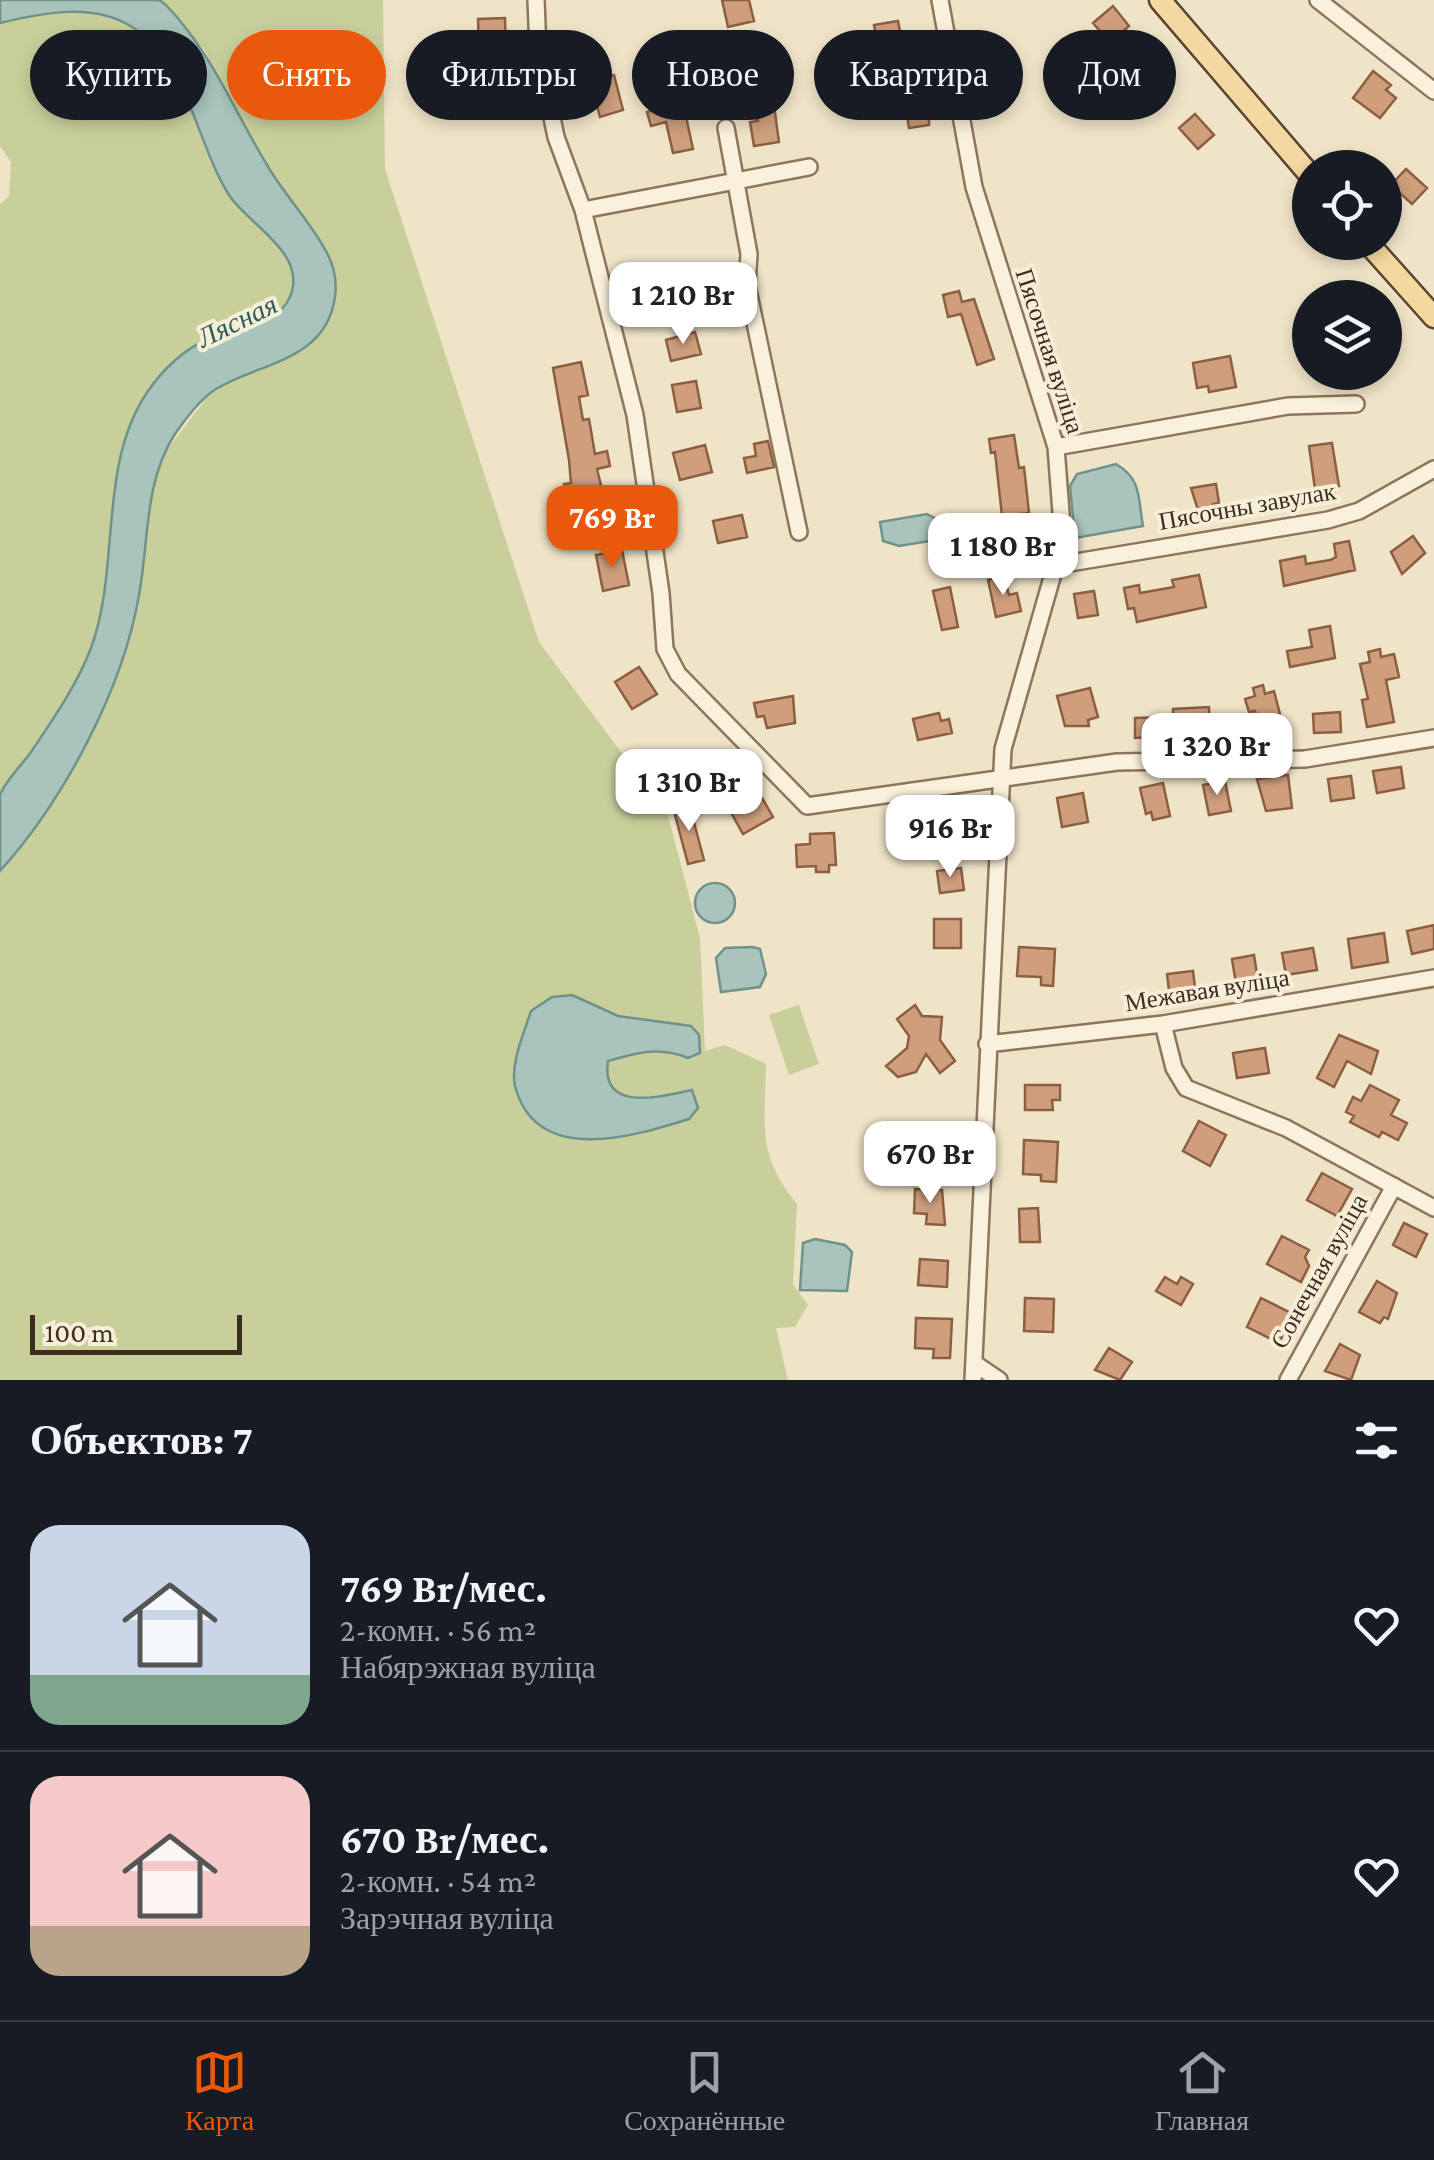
<!DOCTYPE html>
<html lang="ru">
<head>
<meta charset="utf-8">
<style>
	body { margin:0; font-family:"Crimson Pro",serif; background:#20242c; color:#f1f3f6; height:100vh; display:flex; flex-direction:column; font-size:38px; white-space:nowrap }
	* { box-sizing:border-box; margin:0 }
	p { font-size:32px; color:#9ea1a6 }
	.icon { flex:none; width:55px; height:55px; fill:none; stroke:currentColor; stroke-width:2; stroke-linecap:round; stroke-linejoin:round }
	.map { position:relative; height:1380px; overflow:hidden }
	.details { display:flex; flex-direction:column; background:#171b24; flex:1 }
	.details>* { flex:none }
	.hud { position:absolute; left:30px; top:30px; width:1375px; height:90px; display:flex; gap:20px }
	.fabs { position:absolute; left:1292px; top:150px; display:grid; gap:20px }
	.fabs a { display:grid; place-items:center; width:110px; height:110px; border-radius:50%; background:#171b24; box-shadow:0 5px 15px #0003; font-size:50px }
	.scale { position:absolute; left:30px; bottom:25px; width:212px; box-sizing:border-box; padding-left:10px; border:5px solid #3d2e20; border-top:0; font-size:28px; line-height:35px; white-space:nowrap; color:#3d2e20; -webkit-text-stroke:8px #f7eed8; paint-order:stroke }
	.price { position:absolute; translate:-50% -85px; padding:0 22px; border-radius:20px; background:#fff; color:#222; font-size:32px; line-height:65px; filter:drop-shadow(0 2px 5px #0008) }
	.price::after { content:''; position:absolute; left:50%; top:60px; width:30px; height:22px; margin-left:-15px; background:inherit; clip-path:polygon(0 0,100% 0,50% 100%) }
	.price.current { background:#ea580c; color:#fff }
	ul { padding:0; list-style:none }
	li { display:flex; align-items:center; gap:30px; height:250px; padding:0 30px }
	li+li { border-top:2px solid #363941 }
	li span { display:grid; place-items:center; flex:none; width:280px; height:200px; border-radius:30px; color:#555 }
	li>.icon { margin-inline-start:auto }
	span .icon { width:120px; height:120px; fill:#fffc; stroke-width:1 }
	li b { font-size:42px }
	h2 { display:flex; justify-content:space-between; align-items:center; height:120px; padding:0 30px; font-size:42px }
	.tag { padding:0 35px; border-radius:45px; background:#171b24; box-shadow:0 5px 15px #0003; font-size:35px; line-height:90px }
	.tag.current { background:#ea580c; color:#fff }
	.menu { display:flex; justify-content:space-around; align-items:center; height:140px; border-top:2px solid #363941; background:#171b24; font-size:28px; color:#9ea1a6 }
	.menu a { display:grid; justify-items:center; gap:5px }
	.menu .current { color:#ea580c }
	.map>svg:first-child { display:block }
</style>
</head>
<body>
<div class="map">
<svg width="1434" height="1380" viewBox="0 0 1434 1380">
	<rect width="100%" height="100%" fill="#f0e4c8"/>
	<!-- green -->
	<path fill="#c9cf9b" d="M159,0h224l2,169 154,473 129,173 32,123 5,113 20,-6 41,19c-1,61 -10,90 31,140l-4,80 15,21 -13,22 -19,1 12,52h-788v-509l83,-124 80,-292 48,-63 91,-41 28,-34 5,-22 -18,-59 -53,-75 -60,-112z
		M86,12c23,5 43,10 61,27 45,44 51,110 85,160 19,27 69,51 61,90 -9,40 -59,36 -88,51 -23,13 -47,34 -60,57 -37,64 -31,143 -44,214 -13,70 -62,128 -101,185v-592l9,-8 2,-34 -11,-16v-123l35,-9z
		M799,1005l20,59 -30,11 -20,-60z"/>
	<!-- water -->
	<path fill="#a9c4bc" stroke="#6f938a" stroke-width="2.5" d="M0,0h159l7,5c46,48 67,104 101,160 18,31 44,57 60,88 7,13 10,29 8,44 -9,64 -74,65 -119,92 -16,10 -30,29 -41,45 -31,47 -26,108 -36,161 -16,94 -75,205 -139,276 0,-22 0,-56 0,-76 5,-14 22,-30 31,-43 22,-33 46,-67 60,-104 30,-81 6,-183 57,-257 14,-20 33,-39 56,-50 28,-14 77,-12 88,-50 11,-40 -44,-67 -63,-96 -33,-52 -40,-133 -97,-168 -39,-25 -90,-14 -132,-4z
		M1116,464c26,15 22,35 27,62l-68,12 -5,-52 7,-12z
		M927,514l17,9 -2,16 -43,7 -16,-5 -3,-19z
		M695 903a20 20 0 1 1 40 0a20 20 0 1 1-40 0Z
		M753,947l7,2 6,25 -6,13 -39,5 -5,-34 9,-10z
		M572,995l46,21 73,10 8,9 1,18 -12,5c-29,-12 -51,-5 -80,3 -8,53 54,35 84,29l6,18 -9,11c-54,17 -153,48 -174,-33 -5,-22 9,-53 16,-75l21,-14z
		M815,1239l30,6 7,7 -5,39 -47,-1 3,-47z"/>
	<!-- building -->
	<path fill="#cf9f7d" stroke="#8d5f41" stroke-width="2.5" d="M722,0h27l5,21 -26,6z
		M1113,6l16,20 -19,17 -17,-20z
		M505,18l1,34 -27,1 -1,-34z
		M898,21l8,40 -25,4 -7,-40z
		M767,53l12,44 -6,1 6,44 -25,4 -4,-24 8,-1 -9,-27 -6,1 -10,-15 4,-19z
		M1145,53l23,26 -17,14 -22,-26z
		M1373,71l18,14 -5,5 10,8 -16,20 -27,-20z
		M699,72l9,35 -23,5 8,37 -20,4 -7,-31 -15,4 -4,-14 9,-3 -4,-17 31,-9 -2,-6z
		M614,75l9,35 -23,7 -10,-36z
		M1113,79l14,25 -15,9 -14,-26z
		M461,81l3,8 27,-3 5,15 -39,14 -10,-29z
		M929,92v33l-20,3 -5,-32z
		M1195,114l19,21 -16,14 -19,-21z
		M1406,169l21,19 -15,16 -21,-19z
		M735,269l3,28 -16,4 -6,-27z
		M681,272l10,37 -29,7 -10,-37z
		M959,291l3,11 12,-3 20,60 -17,6 -16,-51 -13,3 -5,-22z
		M695,332l6,22 -30,7 -5,-21z
		M1230,356l6,31 -27,5 -1,-6 -11,2 -4,-25z
		M581,362l7,33 -9,2 4,23 6,-1 6,35 12,-3 3,15 -13,3 7,28 -35,9 -5,-22 7,-1 -2,-23 -16,-92z
		M696,381l5,27 -24,4 -5,-27z
		M1014,435l5,33 5,-1 5,46 -27,3 -7,-64 -4,1 -2,-14z
		M768,441l6,26 -27,6 -3,-15 12,-2 -2,-12z
		M1332,443l7,43h-5l1,7 -19,3 -7,-50z
		M705,445l7,27 -32,8 -7,-27z
		M1216,484l3,19 -6,1 1,6 -15,3 -8,-25z
		M742,515l5,22 -29,6 -5,-22z
		M1413,536l12,17 -23,21 -11,-22z
		M1349,541l6,29 -71,16 -4,-25 25,-5 1,8 24,-4 6,-3 -2,-13z
		M622,550l7,35 -26,6 -7,-36z
		M1199,575l7,32 -69,15 -3,-14 -6,1 -4,-21 15,-3 1,8 34,-6 -2,-7z
		M1004,576l5,19 8,-2 4,18 -25,6 -8,-37z
		M950,587l8,40 -16,3 -9,-39z
		M1094,591l4,24 -20,3 -4,-24z
		M1330,626l5,32 -45,9 -3,-16 25,-4 -3,-17z
		M1380,649l1,8 13,-3 5,23 -13,3 8,42 -27,5 -5,-27 6,-1 -8,-35 10,-2 -2,-10z
		M639,667l18,27 -25,15 -17,-27z
		M1263,685l2,9 9,-3 6,23 -22,6 -3,-9 -6,1 -4,-13 10,-3 -2,-8z
		M1090,688l8,29 -10,3 1,6h-24l-8,-30z
		M793,696l2,27 -28,5 -3,-12 -7,1 -3,-14z
		M1209,707l1,26 -75,5v-20l38,-1v-8z
		M1340,712l1,20 -27,1 -1,-19z
		M939,713l2,8 8,-2 3,14 -34,7 -5,-21z
		M1401,767l3,21 -27,5 -4,-22z
		M1288,775l4,33 -26,3 -9,-32z
		M1351,776l3,22 -23,3 -3,-22z
		M1225,781l6,30 -22,4 -6,-30z
		M753,782l20,35 -30,17 -14,-25 7,-4 -6,-10z
		M1163,783l7,33 -17,4 -2,-8 -5,2 -6,-26z
		M1083,793l5,29 -26,5 -5,-29z
		M688,800l16,60 -16,4 -14,-53z
		M961,802l10,31 -23,7 -10,-30z
		M834,833l2,32h-7v7h-13v-6l-19,1 -1,-22 14,-1v-10z
		M961,868l3,22 -24,3 -3,-22z
		M934,919h27v29h-27z
		M1434,925v24l-22,5 -5,-23z
		M1384,933l4,29 -36,6 -4,-29z
		M1019,947l36,2 -2,37 -12,-1v-8l-24,-1z
		M1313,948l4,22 -31,5 -4,-22z
		M1254,955l4,25 -22,4 -4,-25z
		M1193,971l3,24 -26,4 -3,-25z
		M915,1005l7,11 20,1 -2,23 15,21 -15,12 -14,-19 -10,18 -18,5 -12,-11 21,-18 2,-12 -12,-17z
		M1339,1035l39,16 -7,23 -24,-13 -13,26 -17,-9z
		M1265,1048l4,25 -32,5 -4,-25z
		M1025,1085h35v15h-8l1,10h-28z
		M1370,1085l29,15 -8,15 16,8 -9,17 -16,-8 -3,5 -29,-15 4,-6 -8,-4 7,-15 8,4z
		M1199,1121l27,14 -16,31 -27,-15z
		M1024,1140l34,2 -2,40 -15,-1v-6l-18,-1z
		M1322,1173l30,16 -15,27 -30,-16z
		M915,1189l27,1 3,35 -19,-1 1,-10 -13,-1z
		M1038,1208l2,34h-20l-1,-33z
		M1404,1223l23,11 -11,23 -23,-12z
		M1282,1236l27,14 -4,7 4,9 -8,16 -34,-18z
		M920,1259l28,2 -1,26 -29,-2z
		M1165,1277l12,7 4,-7 12,7 -12,21 -25,-14z
		M1377,1281l20,12 -9,26 -4,-2 -4,6 -21,-11z
		M1025,1298l29,1 -1,33 -29,-1z
		M1261,1298l32,16 -14,29 -32,-16z
		M916,1318l36,1 -2,39h-17l1,-9 -19,-1z
		M1340,1344l20,11 -9,25 -26,-9z
		M1109,1348l23,14 -12,18 -25,-10z"/>
	<g fill="none" stroke-linecap="round" stroke-linejoin="round">
		<defs>
			<path id="minor" d="M536,0l2,50 18,87 27,73 52,205 26,178 4,56 13,25 129,132 310,-44 188,-3 129,-21
				M940,0l34,187 82,260 7,92 -60,210 -30,631
				M1318,0l116,91
				M726,128l23,126 -2,31 52,247
				M583,210l226,-43
				M1056,447l232,-41 68,-2
				M1058,565l270,-45 31,-9 75,-42
				M1163,1024l11,44 12,20 100,40 148,80
				M987,1044l176,-20 271,-46
				M974,1363l25,17
				M1288,1380l106,-194"/>
			<path id="major" d="M1160,0l150,175
				M1367,242l67,75"/>
		</defs>
		<!-- minor casing -->
		<use href="#minor" stroke="#8d765c" stroke-width="20"/>
		<!-- major casing -->
		<use href="#major" stroke="#5b4430" stroke-width="25"/>
		<!-- minor -->
		<use href="#minor" stroke="#faf1dc" stroke-width="15"/>
		<!-- major -->
		<use href="#major" stroke="#f3d9a0" stroke-width="20"/>
	</g>
	<g text-anchor="middle" dominant-baseline="central" stroke-width="8" stroke-linejoin="round" paint-order="stroke">
		<!-- street labels -->
		<g font-size="25" fill="#3d2e20" stroke="#f7eed8">
			<text transform="translate(1050 351) rotate(72)">Пясочная вуліца</text>
			<text transform="translate(1247 506) rotate(-10)">Пясочны завулак</text>
			<text transform="translate(1207 990) rotate(-9)">Межавая вуліца</text>
			<text transform="translate(1319 1271) rotate(-61)">Сонечная вуліца</text>
		</g>
		<!-- water labels -->
		<g font-size="28" font-style="italic" fill="#2f5d5a" stroke="#f7eed8">
			<text transform="translate(237 321) rotate(-26)">Лясная</text>
		</g>
	</g>
</svg>
<div class="fabs">
<a><svg class="icon" aria-label="locate" viewBox="0 0 24 24"><circle cx="12" cy="12" r="6"/><path d="M12 2v4M12 18v4M2 12h4M18 12h4"/></svg></a>
<a><svg class="icon" aria-label="layers" viewBox="0 0 24 24"><path d="M12 4l9 5-9 5-9-5zM3 14l9 5 9-5"/></svg></a>
</div>
<div class="scale">100 m</div>
<b class="price" style="left:683px;top:347px">1 210 Br</b>
<b class="price current" style="left:612px;top:570px">769 Br</b>
<b class="price" style="left:1003px;top:598px">1 180 Br</b>
<b class="price" style="left:1217px;top:798px">1 320 Br</b>
<b class="price" style="left:689px;top:834px">1 310 Br</b>
<b class="price" style="left:950px;top:880px">916 Br</b>
<b class="price" style="left:930px;top:1206px">670 Br</b>
<div class="hud">
<a class="tag">Купить</a>
<a class="tag current">Снять</a>
<a class="tag">Фильтры</a>
<a class="tag">Новое</a>
<a class="tag">Квартира</a>
<a class="tag">Дом</a>
</div>
</div>
<section class="details">
<h2>Объектов: 7<svg class="icon" aria-label="filters" viewBox="0 0 24 24"><path d="M4 7h16M4 17h16"/><circle cx="9" cy="7" r="2"/><circle cx="15" cy="17" r="2"/></svg></h2>
<ul>
<li><span style="background:linear-gradient(#c9d6e8 75%,#7fa58c 0)"><svg class="icon" aria-label="home" viewBox="0 0 24 24"><path d="M3 11l9-7 9 7M6 9v11h12V9"/></svg></span><div><b>769 Br/мес.</b><p>2-комн. · 56 m²</p><p>Набярэжная вуліца</p></div><svg class="icon" aria-label="heart" viewBox="0 0 24 24"><path d="M12 20l-8-8c-3-5 5-10 8-4 3-6 11-1 8 4z"/></svg></li>
<li><span style="background:linear-gradient(#f6c9c9 75%,#b9a48a 0)"><svg class="icon" aria-label="home" viewBox="0 0 24 24"><path d="M3 11l9-7 9 7M6 9v11h12V9"/></svg></span><div><b>670 Br/мес.</b><p>2-комн. · 54 m²</p><p>Зарэчная вуліца</p></div><svg class="icon" aria-label="heart" viewBox="0 0 24 24"><path d="M12 20l-8-8c-3-5 5-10 8-4 3-6 11-1 8 4z"/></svg></li>
</ul>
</section>
<nav class="menu">
<a class="current"><svg class="icon" aria-label="map" viewBox="0 0 24 24"><path d="M3 6l6-2 6 2 6-2v14l-6 2-6-2-6 2zM9 4v14M15 6v14"/></svg>Карта</a>
<a><svg class="icon" aria-label="saved" viewBox="0 0 24 24"><path d="M7 4h10v16l-5-4-5 4z"/></svg>Сохранённые</a>
<a><svg class="icon" aria-label="home" viewBox="0 0 24 24"><path d="M3 11l9-7 9 7M6 9v11h12V9"/></svg>Главная</a>
</nav>
</body>
</html>
